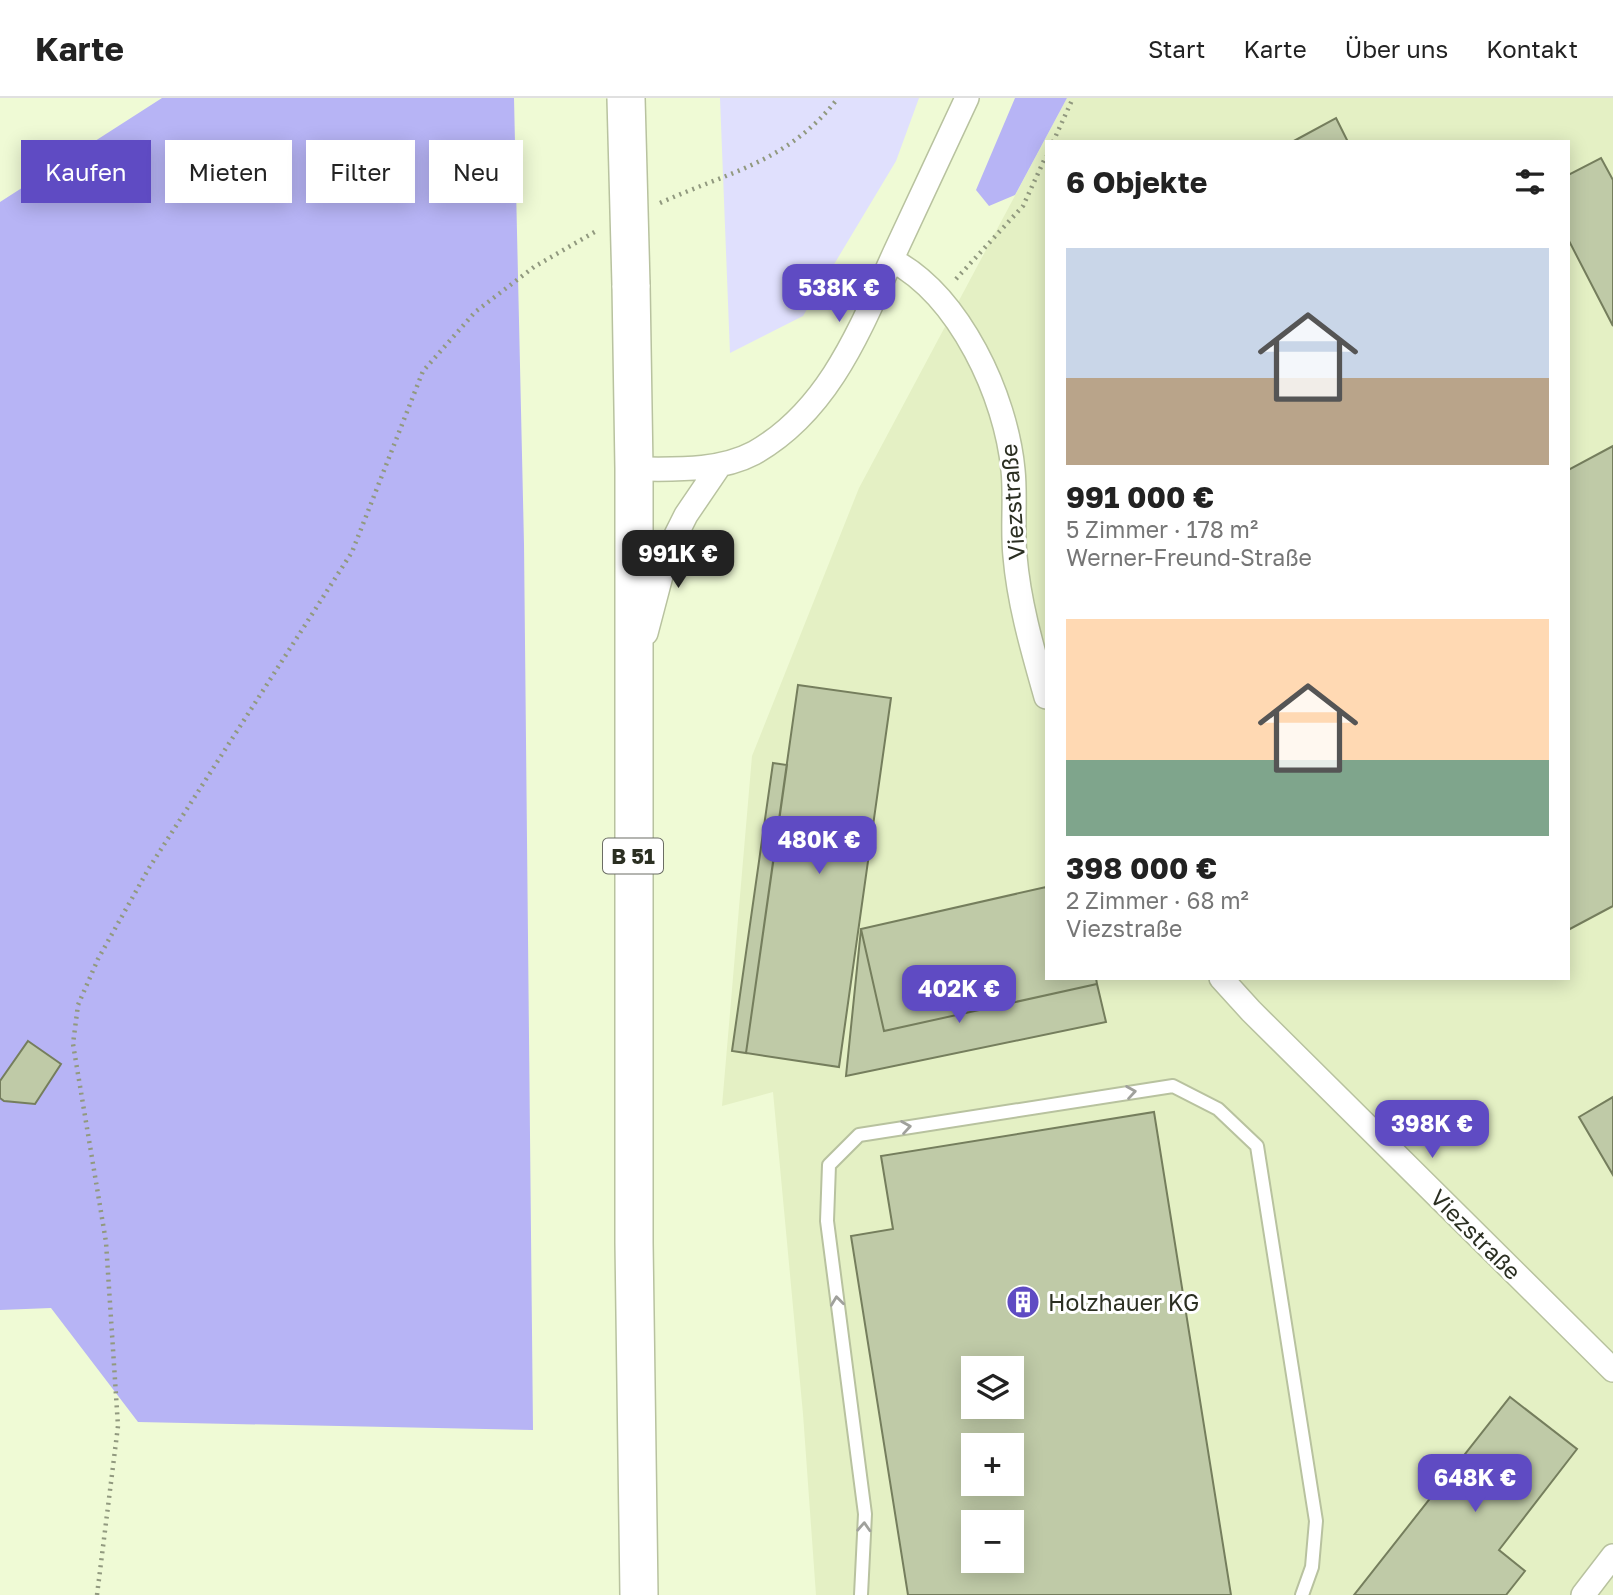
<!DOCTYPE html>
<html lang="de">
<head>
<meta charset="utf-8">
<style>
	body { margin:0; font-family:"Golos Text",sans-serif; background:#f6f6f6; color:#222; height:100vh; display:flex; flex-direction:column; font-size:26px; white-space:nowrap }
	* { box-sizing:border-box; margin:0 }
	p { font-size:23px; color:#767676 }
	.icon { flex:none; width:38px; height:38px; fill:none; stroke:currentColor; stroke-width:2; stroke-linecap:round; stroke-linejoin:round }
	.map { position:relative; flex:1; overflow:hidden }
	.drawer { position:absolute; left:1045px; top:42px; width:525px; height:840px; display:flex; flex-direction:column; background:#fff; border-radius:0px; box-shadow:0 4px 18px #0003 }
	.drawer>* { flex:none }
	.banner { position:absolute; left:21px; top:42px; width:665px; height:63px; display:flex; gap:14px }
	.controls { position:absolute; left:961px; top:1258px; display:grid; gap:14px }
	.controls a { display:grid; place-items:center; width:63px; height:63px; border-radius:0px; background:#fff; box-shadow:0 4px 18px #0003; font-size:35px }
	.price { position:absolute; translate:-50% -60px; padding:0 16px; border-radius:14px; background:#5f4bc3; color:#fff; font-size:23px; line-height:46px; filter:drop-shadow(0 2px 4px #0008) }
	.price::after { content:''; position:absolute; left:50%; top:42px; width:21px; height:16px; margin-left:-10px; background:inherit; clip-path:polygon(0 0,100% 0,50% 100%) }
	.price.selected { background:#222; color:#fff }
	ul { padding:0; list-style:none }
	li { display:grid; align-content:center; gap:14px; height:371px; padding:0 21px }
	li span { display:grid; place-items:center; height:217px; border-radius:0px; color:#555 }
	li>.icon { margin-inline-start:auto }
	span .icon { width:126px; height:126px; fill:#fffc; stroke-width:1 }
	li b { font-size:30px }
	h2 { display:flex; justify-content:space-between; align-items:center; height:84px; padding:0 21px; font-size:30px }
	.pill { padding:0 24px; border-radius:0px; background:#fff; box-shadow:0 4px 18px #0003; font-size:24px; line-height:63px }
	.pill.selected { background:#5f4bc3; color:#fff }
	header { display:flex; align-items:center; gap:42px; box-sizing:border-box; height:98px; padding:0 35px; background:#fff; border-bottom:2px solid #e0e0e0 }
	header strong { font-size:33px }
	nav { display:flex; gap:38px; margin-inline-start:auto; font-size:24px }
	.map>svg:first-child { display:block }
</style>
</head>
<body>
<header>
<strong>Karte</strong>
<nav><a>Start</a><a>Karte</a><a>Über uns</a><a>Kontakt</a></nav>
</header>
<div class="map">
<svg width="1613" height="1497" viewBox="0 0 1613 1497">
	<rect width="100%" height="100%" fill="#effad5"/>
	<!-- built -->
	<path fill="#e4f0c4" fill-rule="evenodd" d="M1067,0h546v1497h-797l-13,-181 -30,-322 -51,14 30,-350 107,-268zM1046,44h522v836h-522zM973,1270h39v39h-39zM973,1348h39v38h-39zM973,1424h39v39h-39z"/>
	<!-- green -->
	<path fill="#e0e0fd" d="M720,0h199l-23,63 -93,155 -73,37z"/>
	<!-- forest -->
	<path fill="#b7b4f5" d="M162,0h352l10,446 9,886 -395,-8 -87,-114 -51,2v-1108z
		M1015,0h52l-52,97 -26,11 -13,-16z"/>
	<!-- building -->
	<path fill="#bfcaa7" stroke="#757e5d" stroke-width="2" fill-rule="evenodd" d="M1336,20l12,24h-56z
		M1601,60l12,22v146l-45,-87v-64z
		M1613,348v460l-45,24v-460z
		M798,587l93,13 -52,369 -93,-14z
		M773,665l14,2 -41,288 -14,-2z
		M1046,789v91h50l1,6 -213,47 -23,-102z
		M861,831l23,102 213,-47 9,38 -260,54z
		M28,943l33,23 -26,40 -31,-3 -4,-3v-17z
		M1613,999v78l-34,-58z
		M1154,1014l77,483h-323l-57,-359 42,-7 -12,-73zM973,1270h39v39h-39zM973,1348h39v38h-39zM973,1424h39v39h-39z
		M1510,1299l67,52 -78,101 26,21 -19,24h-152z"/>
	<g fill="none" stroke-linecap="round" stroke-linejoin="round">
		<defs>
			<path id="service" d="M861,1497l4,-81 -38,-293 2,-56 30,-30 314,-49 45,23 39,37 59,375 -4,46 -10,28"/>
			<path id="minor" d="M892,162c68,36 114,136 121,210 3,29 -1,58 2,86 4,48 18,95 31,141
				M634,371c39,0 84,3 120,-16 76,-43 107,-126 141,-201 24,-51 48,-103 72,-154
				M646,535l21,-80 19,-38 34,-50
				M1221,880l30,33 362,359
				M1583,1497l30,-39"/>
			<path id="primary" d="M631,187l3,184v774l5,352"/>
		</defs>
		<!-- service casing -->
		<use href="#service" stroke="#b8c29f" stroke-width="16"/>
		<!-- minor casing -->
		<use href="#minor" stroke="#b8c29f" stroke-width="26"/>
		<!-- primary casing -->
		<use href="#primary" stroke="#b8c29f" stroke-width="40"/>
		<!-- path -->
		<path stroke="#91997f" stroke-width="4.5" stroke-dasharray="2 5" stroke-linecap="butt" d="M1053,44l20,-44
			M660,105c68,-31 129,-41 178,-105
			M956,181l67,-73 23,-50
			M97,1497l21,-169 -12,-184 -33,-198 5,-39 20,-46 51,-91 203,-316 71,-181 52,-59 59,-45 64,-37"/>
		<!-- service -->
		<use href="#service" stroke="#fff" stroke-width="12"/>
		<!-- minor -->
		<use href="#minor" stroke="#fff" stroke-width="23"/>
		<!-- primary -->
		<use href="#primary" stroke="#fff" stroke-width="37"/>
		<defs>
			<path id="primary-bridge" d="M626,0l5,187"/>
		</defs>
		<!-- primary-bridge casing -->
		<use href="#primary-bridge" stroke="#b8c29f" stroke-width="40" stroke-linecap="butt"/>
		<!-- primary-bridge -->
		<use href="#primary-bridge" stroke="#fff" stroke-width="37"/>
	</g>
	<!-- one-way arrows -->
	<defs><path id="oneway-chevron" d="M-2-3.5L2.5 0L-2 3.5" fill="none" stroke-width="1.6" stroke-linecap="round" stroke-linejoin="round" transform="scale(1.75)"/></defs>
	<g stroke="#a0a19c">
		<use href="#oneway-chevron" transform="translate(1131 994) rotate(-9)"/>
		<use href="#oneway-chevron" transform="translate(906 1029) rotate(-9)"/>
		<use href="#oneway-chevron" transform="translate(837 1203) rotate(-97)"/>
		<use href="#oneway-chevron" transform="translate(864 1429) rotate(-87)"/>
	</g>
	<!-- icons -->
	<defs>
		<symbol id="building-disc" viewBox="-11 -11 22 22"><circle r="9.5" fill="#5f4bc3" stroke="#fff"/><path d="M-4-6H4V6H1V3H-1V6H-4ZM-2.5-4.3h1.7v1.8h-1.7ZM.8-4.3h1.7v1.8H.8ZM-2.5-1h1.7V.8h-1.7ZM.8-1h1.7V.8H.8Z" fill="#fff"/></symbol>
	</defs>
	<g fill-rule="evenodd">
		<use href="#building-disc" x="1004" y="1185" width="38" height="38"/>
	</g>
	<g text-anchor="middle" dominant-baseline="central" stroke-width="6" stroke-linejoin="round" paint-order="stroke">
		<!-- shield labels -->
		<rect fill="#fff" stroke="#6b6d64" stroke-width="2" x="603" y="740.5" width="60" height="35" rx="5"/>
		<g font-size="21" font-weight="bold" fill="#2b2f22">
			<text x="633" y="758">B 51</text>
		</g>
		<!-- street labels -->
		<g font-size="23" fill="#2b2f22" stroke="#fff">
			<text transform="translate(1012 404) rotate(-94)">Viezstraße</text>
			<text transform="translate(1476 1136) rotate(45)">Viezstraße</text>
		</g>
		<!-- poi labels -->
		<g font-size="23" fill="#2b2f22" stroke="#fff" text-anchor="start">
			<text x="1048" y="1204">Holzhauer KG</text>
		</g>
	</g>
</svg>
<div class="controls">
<a><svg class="icon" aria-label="layers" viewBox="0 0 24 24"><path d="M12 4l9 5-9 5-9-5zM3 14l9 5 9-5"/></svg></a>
<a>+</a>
<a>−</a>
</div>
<b class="price" style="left:839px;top:226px">538K €</b>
<b class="price selected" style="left:678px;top:492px">991K €</b>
<b class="price" style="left:819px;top:778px">480K €</b>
<b class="price" style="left:959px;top:927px">402K €</b>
<b class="price" style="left:1432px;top:1062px">398K €</b>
<b class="price" style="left:1475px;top:1416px">648K €</b>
<div class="banner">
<a class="pill selected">Kaufen</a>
<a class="pill">Mieten</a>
<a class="pill">Filter</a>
<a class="pill">Neu</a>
</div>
<section class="drawer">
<h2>6 Objekte<svg class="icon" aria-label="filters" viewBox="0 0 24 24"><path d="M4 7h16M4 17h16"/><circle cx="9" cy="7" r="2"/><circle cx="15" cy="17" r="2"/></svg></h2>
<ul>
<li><span style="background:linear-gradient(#c9d6e8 60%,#b9a48a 0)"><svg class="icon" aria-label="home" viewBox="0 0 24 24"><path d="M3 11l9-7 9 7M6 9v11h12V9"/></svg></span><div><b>991 000 €</b><p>5 Zimmer · 178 m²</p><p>Werner-Freund-Straße</p></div></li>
<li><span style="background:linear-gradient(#ffd9b3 65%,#7fa58c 0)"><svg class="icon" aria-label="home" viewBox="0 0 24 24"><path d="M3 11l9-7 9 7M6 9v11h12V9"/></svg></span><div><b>398 000 €</b><p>2 Zimmer · 68 m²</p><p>Viezstraße</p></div></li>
</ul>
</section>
</div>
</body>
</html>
